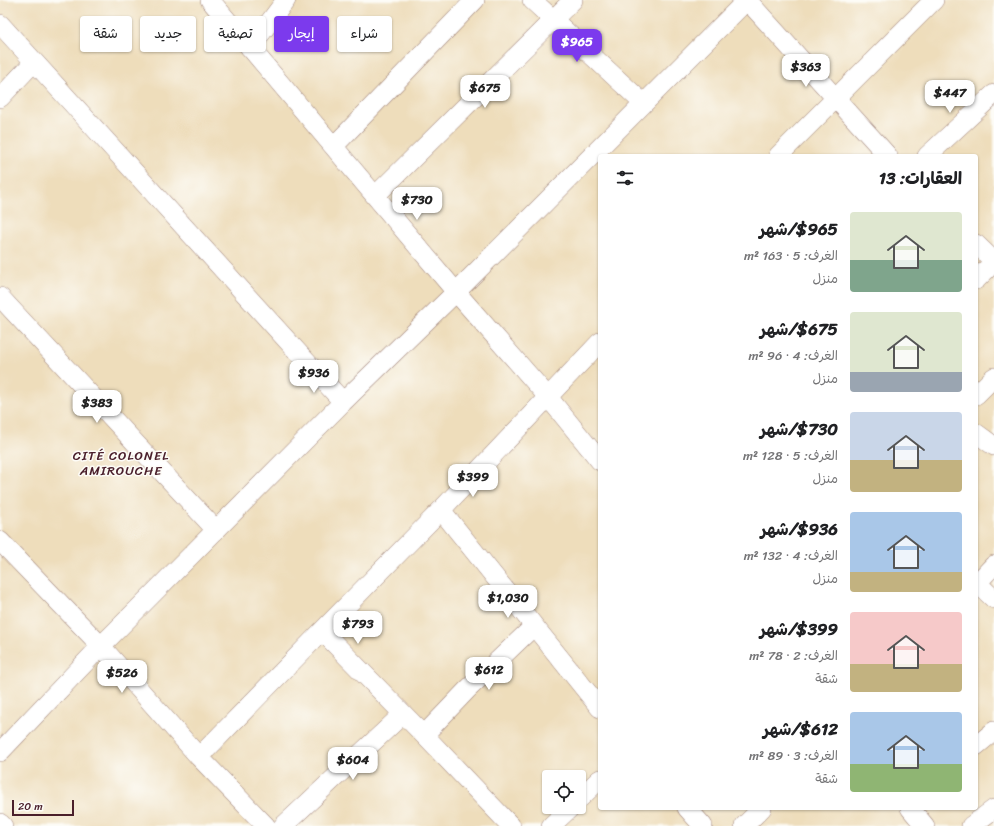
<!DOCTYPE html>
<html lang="ar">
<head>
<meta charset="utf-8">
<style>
	body { margin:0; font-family:Sriracha,"Playpen Sans Arabic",sans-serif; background:#f2f2f2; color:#202124; direction:rtl; height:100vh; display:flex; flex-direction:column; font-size:15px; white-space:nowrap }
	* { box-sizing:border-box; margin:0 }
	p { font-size:13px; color:#757577 }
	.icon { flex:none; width:22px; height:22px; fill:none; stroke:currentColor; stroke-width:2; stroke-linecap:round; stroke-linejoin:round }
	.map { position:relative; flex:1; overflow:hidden; direction:ltr }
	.drawer { position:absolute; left:598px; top:154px; width:380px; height:656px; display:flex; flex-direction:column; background:#fff; border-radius:4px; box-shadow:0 1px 3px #0004; direction:rtl }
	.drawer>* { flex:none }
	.top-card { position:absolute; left:12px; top:16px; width:380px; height:36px; direction:rtl; display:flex; gap:8px }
	.controls { position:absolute; left:542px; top:770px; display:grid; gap:8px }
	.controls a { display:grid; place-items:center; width:44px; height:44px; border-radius:4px; background:#fff; box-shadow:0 1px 3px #0004; font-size:20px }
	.scale { position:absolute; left:12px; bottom:10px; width:62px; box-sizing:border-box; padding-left:4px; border:2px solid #4a1f2b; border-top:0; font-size:11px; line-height:14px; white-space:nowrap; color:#4a1f2b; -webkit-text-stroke:3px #fdfcf7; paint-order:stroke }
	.price { position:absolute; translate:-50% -34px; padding:0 9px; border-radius:8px; background:#fff; color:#222; font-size:13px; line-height:26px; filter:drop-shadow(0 1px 2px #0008) }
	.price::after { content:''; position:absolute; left:50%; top:24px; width:12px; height:9px; margin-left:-6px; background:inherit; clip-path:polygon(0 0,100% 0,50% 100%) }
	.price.active { background:#7c3aed; color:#fff }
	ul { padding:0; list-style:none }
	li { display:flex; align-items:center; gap:12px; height:100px; padding:0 16px }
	li span { display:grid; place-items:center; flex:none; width:112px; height:80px; border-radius:4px; color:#555 }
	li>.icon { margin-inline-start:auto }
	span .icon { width:48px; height:48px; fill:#fffc; stroke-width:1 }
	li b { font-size:17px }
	h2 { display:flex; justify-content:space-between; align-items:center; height:48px; padding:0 16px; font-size:17px }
	.chip { padding:0 14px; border-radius:4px; background:#fff; box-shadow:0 1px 3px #0004; font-size:14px; line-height:36px }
	.chip.active { background:#7c3aed; color:#fff }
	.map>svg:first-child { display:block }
</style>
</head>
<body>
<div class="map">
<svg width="994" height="826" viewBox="0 0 994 826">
	<rect width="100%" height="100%" fill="#fdfcf7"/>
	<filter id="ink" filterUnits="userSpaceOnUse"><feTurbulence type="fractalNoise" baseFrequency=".025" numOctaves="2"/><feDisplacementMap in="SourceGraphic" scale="8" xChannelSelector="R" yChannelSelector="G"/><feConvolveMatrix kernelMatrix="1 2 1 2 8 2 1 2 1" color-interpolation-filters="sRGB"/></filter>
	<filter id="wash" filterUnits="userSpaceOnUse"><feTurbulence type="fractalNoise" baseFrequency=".012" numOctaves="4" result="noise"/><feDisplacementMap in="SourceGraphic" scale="16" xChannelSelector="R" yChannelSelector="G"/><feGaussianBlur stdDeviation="0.9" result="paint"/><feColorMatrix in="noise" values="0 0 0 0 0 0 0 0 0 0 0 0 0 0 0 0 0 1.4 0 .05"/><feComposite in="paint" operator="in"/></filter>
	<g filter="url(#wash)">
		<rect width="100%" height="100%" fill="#edb"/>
	</g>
	<g filter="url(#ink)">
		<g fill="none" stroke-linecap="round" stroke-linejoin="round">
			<defs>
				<path id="street" d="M210,0l246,292 92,105 52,64
					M532,0l111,103
					M747,0l141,156
					M0,24l343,378 -242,244 -101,106
					M250,48l36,-48
					M0,98l33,-35
					M334,146l141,-146
					M778,156l156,-156
					M927,156l67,-62
					M376,195l197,-195
					M976,244l18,17
					M976,280l18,-18
					M0,297l216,233
					M976,395l18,-18
					M343,402l113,-110 291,-292
					M976,433l18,13
					M441,510l159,198
					M0,541l101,105 98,111 67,69
					M976,582l18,17
					M976,584l18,-19
					M322,631l119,-121 159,-168
					M424,735l43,-45 66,-63
					M976,746l18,-15
					M199,757l123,-126 102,104 87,91
					M579,799l21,-20
					M687,808l16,18
					M910,808l15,18
					M0,823l3,3
					M283,826l120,-112
					M551,826l20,-19
					M744,826l18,-18
					M971,826l23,-17"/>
			</defs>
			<!-- street casing -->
			<use href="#street" stroke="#9c7e73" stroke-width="20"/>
			<!-- street -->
			<use href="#street" stroke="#fff" stroke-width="19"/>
		</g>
	</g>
	<g text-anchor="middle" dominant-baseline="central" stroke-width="3" stroke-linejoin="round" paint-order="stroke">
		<!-- neighbourhood labels -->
		<g font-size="13" letter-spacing="1" fill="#4a1f2b" stroke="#fdfcf7">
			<text x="121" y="455">CITÉ COLONEL<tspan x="121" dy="15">AMIROUCHE</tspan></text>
		</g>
	</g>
</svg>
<div class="controls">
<a><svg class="icon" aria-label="locate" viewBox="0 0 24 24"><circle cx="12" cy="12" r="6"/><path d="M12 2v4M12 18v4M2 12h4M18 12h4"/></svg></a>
</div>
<div class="scale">20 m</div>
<b class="price active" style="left:577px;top:63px">$965</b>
<b class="price" style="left:806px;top:88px">$363</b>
<b class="price" style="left:485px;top:109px">$675</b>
<b class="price" style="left:950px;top:114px">$447</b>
<b class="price" style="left:417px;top:221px">$730</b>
<b class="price" style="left:314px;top:394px">$936</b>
<b class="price" style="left:97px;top:424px">$383</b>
<b class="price" style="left:473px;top:498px">$399</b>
<b class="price" style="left:508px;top:619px">$1,030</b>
<b class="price" style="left:358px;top:645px">$793</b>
<b class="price" style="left:489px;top:691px">$612</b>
<b class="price" style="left:122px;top:694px">$526</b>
<b class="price" style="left:353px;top:781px">$604</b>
<div class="top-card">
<a class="chip">شراء</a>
<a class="chip active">إيجار</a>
<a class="chip">تصفية</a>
<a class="chip">جديد</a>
<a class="chip">شقة</a>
</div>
<section class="drawer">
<h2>العقارات: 13<svg class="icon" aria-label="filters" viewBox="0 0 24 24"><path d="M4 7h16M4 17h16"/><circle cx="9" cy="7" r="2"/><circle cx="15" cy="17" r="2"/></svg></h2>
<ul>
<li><span style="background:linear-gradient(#dfe7d0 60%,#7fa58c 0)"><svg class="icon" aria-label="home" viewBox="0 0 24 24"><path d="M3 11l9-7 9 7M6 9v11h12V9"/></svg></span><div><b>$965/شهر</b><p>الغرف: 5 · 163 m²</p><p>منزل</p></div></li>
<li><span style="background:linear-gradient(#dfe7d0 75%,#9aa5b1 0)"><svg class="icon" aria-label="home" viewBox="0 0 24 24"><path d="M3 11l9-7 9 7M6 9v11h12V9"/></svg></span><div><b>$675/شهر</b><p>الغرف: 4 · 96 m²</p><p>منزل</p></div></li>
<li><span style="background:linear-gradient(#c9d6e8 60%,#c2b280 0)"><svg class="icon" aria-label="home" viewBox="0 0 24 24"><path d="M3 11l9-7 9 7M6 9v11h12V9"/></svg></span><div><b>$730/شهر</b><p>الغرف: 5 · 128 m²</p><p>منزل</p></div></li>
<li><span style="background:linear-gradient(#a9c7e8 75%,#c2b280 0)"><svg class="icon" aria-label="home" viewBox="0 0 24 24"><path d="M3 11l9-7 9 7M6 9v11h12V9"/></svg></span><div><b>$936/شهر</b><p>الغرف: 4 · 132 m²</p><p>منزل</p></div></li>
<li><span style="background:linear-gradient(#f6c9c9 65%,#c2b280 0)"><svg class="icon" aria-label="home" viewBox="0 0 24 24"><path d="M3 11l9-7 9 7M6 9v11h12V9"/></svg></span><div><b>$399/شهر</b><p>الغرف: 2 · 78 m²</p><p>شقة</p></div></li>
<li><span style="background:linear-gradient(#a9c7e8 65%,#8fb573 0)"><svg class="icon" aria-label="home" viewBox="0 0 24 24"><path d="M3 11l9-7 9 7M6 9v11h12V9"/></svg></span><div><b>$612/شهر</b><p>الغرف: 3 · 89 m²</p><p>شقة</p></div></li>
</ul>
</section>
</div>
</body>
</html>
